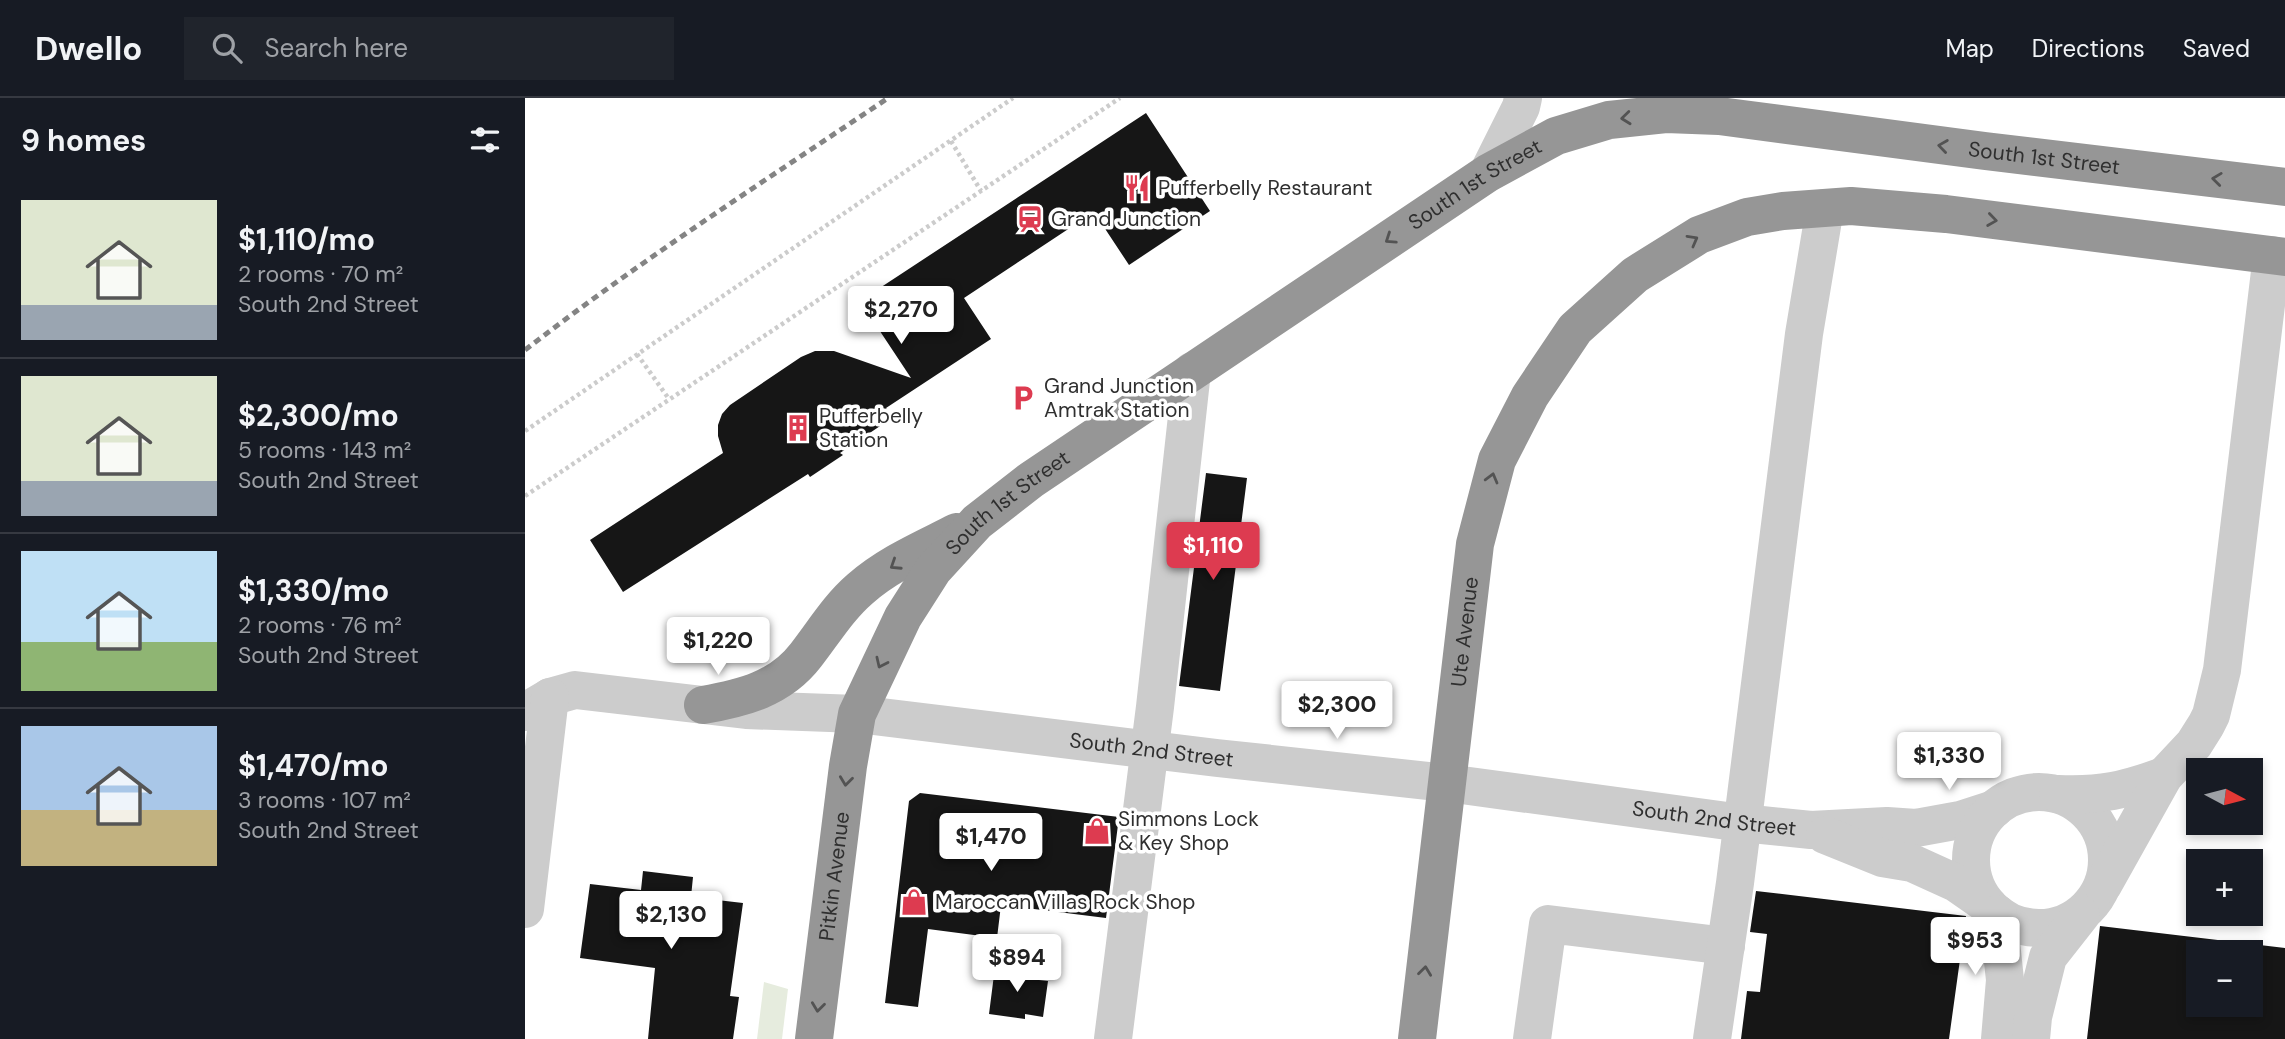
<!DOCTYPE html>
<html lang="en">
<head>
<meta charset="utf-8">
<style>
	body { margin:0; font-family:"DM Sans",sans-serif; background:#20242c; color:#f1f3f6; height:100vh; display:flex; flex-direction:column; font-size:26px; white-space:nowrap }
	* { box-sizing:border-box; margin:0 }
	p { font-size:23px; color:#9ea1a6 }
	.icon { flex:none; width:38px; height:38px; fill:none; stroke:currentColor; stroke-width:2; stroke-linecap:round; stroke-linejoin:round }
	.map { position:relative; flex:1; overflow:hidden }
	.details { display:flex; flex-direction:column; background:#171b24; width:525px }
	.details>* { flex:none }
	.needle { width:46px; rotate:97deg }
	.fabs { position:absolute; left:1661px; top:660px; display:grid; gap:14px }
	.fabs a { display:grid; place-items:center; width:77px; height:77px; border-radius:0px; background:#171b24; box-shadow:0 4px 10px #0003; font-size:35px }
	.price { position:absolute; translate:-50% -60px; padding:0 16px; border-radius:7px; background:#fff; color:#222; font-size:23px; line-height:46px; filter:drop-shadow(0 2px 4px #0008) }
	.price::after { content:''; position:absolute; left:50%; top:42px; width:21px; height:16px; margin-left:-10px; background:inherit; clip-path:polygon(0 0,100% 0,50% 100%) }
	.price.active { background:#dd3b50; color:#fff }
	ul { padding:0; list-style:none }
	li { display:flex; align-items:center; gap:21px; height:175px; padding:0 21px }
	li+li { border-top:2px solid #363941 }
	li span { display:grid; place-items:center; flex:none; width:196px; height:140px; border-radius:0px; color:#555 }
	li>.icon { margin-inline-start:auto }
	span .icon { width:84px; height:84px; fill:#fffc; stroke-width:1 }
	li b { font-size:30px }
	h2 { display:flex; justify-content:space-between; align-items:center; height:84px; padding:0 21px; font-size:30px }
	header { display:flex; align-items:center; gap:42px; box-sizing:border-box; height:98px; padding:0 35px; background:#171b24; border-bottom:2px solid #363941 }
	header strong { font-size:33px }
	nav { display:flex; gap:38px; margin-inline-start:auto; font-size:24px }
	.search { width:490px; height:63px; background:#20242c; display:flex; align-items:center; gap:18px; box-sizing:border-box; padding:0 24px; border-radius:0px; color:#9ea1a6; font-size:26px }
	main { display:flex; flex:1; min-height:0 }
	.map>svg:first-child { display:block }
</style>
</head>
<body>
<header>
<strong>Dwello</strong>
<div class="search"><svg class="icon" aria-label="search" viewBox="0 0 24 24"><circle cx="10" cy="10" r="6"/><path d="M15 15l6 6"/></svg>Search here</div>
<nav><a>Map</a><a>Directions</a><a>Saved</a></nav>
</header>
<main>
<section class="details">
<h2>9 homes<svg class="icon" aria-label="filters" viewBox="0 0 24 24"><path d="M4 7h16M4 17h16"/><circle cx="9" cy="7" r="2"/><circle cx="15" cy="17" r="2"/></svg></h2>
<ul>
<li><span style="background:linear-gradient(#dfe7d0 75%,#9aa5b1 0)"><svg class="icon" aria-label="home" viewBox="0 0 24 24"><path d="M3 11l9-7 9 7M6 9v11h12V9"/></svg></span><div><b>$1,110/mo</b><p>2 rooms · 70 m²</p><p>South 2nd Street</p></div></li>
<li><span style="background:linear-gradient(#dfe7d0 75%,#9aa5b1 0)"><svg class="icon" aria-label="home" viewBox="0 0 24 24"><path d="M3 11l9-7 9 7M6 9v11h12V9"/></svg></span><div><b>$2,300/mo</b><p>5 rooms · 143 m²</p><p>South 2nd Street</p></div></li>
<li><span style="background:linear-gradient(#bfe0f5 65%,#8fb573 0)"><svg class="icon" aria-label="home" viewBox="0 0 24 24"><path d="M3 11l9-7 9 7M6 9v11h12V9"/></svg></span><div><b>$1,330/mo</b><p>2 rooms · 76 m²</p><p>South 2nd Street</p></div></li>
<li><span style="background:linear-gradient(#a9c7e8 60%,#c2b280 0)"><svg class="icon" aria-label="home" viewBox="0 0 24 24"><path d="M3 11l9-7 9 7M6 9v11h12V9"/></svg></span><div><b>$1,470/mo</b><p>3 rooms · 107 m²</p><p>South 2nd Street</p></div></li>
</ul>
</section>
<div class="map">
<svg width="1760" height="941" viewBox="0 0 1760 941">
	<rect width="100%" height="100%" fill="#fff"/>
	<!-- green -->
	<path fill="#e6ecde" d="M239,884l24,7 -6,50h-25z"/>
	<!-- building -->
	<path fill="#161616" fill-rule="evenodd" d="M621,15l64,98 -81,54 -35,-53 -130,86 27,41 -105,69 6,10 -52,35 3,2 -33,22 -2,-3 -185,118 -33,-52 133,-87 -5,-17v-11l4,-11 8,-9 71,-48 14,-6h19l77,27 -51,-77z
		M681,375l41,5 -27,213 -41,-5z
		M395,695l199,24 -13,101 -105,-13 -4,33 -69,-9 -10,78 -33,-4 24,-202z
		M118,773l50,6 -2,20 52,6 -13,93 9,1 -6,42h-85l7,-71 -75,-10 10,-74 51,6z
		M1231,793l210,25 -17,123h-208l6,-48 13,1 7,-58 -17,-2z
		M1575,828l185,22v91h-198zM1673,854h53v52h-53z
		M470,869l36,5 -1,7 18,2 -5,36 -18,-3v5l-36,-5z"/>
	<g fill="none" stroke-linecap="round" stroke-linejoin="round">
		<!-- path -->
		<path stroke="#ccc" stroke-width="4.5" stroke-dasharray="3.5 3.5" stroke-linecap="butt" d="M426,43l30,50
			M112,256l32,45
			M0,333l488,-333
			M0,398l595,-398"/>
		<!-- minor -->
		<g stroke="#ccc" stroke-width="38">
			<path d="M963,75l33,-66 2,-9"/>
			<path id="s1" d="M0,614l25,-15 25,-7 171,20 111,4 360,44 230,25 295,40 69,7 76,-4 29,2 44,-8 34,-11"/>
			<circle cx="1514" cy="762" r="68"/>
			<path d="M1533,696c43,2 67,-4 106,-18"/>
			<path d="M1300,737l57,23 30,5 44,20 33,23"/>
			<path d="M1578,787l61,-109 30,-32 12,-19 5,-10 11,-45 50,-415"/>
			<path d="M0,811l25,-212"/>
			<path d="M1473,816l7,66 -5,59"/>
			<path d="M588,941l42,-332 37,-336"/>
			<path d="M1007,941l16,-115 178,22"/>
			<path d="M1187,941l23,-156 69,-549 21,-126"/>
			<path d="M1506,941l2,-22 15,-60 33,-42"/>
		</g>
		<!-- highway -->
		<g stroke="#969696" stroke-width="38">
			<path d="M178,607c40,-7 77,-16 103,-50 18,-23 32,-47 54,-66 28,-25 64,-40 97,-57"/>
			<path id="s2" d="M289,941l34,-273 9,-52 46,-97 30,-47 44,-48 54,-42 457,-307 68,-37 53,-16 57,-6 53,2 266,35 300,36"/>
			<path id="s3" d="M892,941l58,-495 22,-84 33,-64 45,-67 60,-54 64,-40 48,-18 36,-6 68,-5 95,8 339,43"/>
		</g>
		<!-- rail -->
		<path stroke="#848484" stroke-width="5" stroke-dasharray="7 5" stroke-linecap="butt" d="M0,252c116,-90 241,-170 363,-252"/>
	</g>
	<!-- one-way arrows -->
	<defs><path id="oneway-chevron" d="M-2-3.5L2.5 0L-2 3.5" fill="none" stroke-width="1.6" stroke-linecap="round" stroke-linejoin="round" transform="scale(1.75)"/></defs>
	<g stroke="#535353">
		<use href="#oneway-chevron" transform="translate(1101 20) rotate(174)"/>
		<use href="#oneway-chevron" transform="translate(1418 48) rotate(-172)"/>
		<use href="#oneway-chevron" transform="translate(1692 81) rotate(-173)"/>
		<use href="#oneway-chevron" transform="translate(1467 122) rotate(8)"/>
		<use href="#oneway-chevron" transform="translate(865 141) rotate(146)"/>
		<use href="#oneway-chevron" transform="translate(1168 142) rotate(-29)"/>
		<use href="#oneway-chevron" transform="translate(967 380) rotate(-75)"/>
		<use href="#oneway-chevron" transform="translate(370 467) rotate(147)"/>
		<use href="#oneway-chevron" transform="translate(356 565) rotate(115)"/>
		<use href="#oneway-chevron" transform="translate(321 683) rotate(97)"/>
		<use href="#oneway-chevron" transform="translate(900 873) rotate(-83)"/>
		<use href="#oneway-chevron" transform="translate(293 909) rotate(97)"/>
	</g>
	<!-- icons -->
	<defs>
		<symbol id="restaurant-bare" viewBox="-9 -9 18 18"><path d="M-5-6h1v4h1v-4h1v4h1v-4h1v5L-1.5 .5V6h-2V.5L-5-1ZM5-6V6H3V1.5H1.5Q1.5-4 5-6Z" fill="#dd3b50" stroke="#fff" stroke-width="2.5" paint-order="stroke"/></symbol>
		<symbol id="station-bare" viewBox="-9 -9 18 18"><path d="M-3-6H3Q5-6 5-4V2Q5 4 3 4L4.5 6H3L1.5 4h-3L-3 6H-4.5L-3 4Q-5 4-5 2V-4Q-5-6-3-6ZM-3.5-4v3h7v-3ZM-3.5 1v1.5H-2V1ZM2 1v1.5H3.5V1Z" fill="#dd3b50" stroke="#fff" stroke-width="2.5" paint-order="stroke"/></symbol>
		<symbol id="parking-bare" viewBox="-9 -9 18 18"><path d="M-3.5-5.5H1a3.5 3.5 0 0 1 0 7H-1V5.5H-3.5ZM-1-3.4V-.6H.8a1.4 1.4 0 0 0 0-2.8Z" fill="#dd3b50" stroke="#fff" stroke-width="2.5" paint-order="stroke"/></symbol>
		<symbol id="building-bare" viewBox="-9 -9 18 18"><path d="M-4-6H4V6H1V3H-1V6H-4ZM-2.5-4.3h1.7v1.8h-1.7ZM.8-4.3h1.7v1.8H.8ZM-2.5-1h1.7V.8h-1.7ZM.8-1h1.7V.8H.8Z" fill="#dd3b50" stroke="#fff" stroke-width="2.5" paint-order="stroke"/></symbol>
		<symbol id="shop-bare" viewBox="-9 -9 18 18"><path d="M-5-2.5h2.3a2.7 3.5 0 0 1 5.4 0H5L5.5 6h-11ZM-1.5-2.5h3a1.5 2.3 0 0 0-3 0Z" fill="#dd3b50" stroke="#fff" stroke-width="2.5" paint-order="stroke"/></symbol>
	</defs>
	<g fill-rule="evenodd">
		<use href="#restaurant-bare" x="593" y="71" width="38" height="38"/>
		<use href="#station-bare" x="486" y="102" width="38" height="38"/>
		<use href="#parking-bare" x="479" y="281" width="38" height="38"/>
		<use href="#building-bare" x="254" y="311" width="38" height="38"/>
		<use href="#shop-bare" x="553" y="714" width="38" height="38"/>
		<use href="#shop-bare" x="370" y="785" width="38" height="38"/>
	</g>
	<g text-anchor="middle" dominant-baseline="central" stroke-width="7" stroke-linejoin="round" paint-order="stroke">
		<!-- street labels -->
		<g font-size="21" fill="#2f2f2f" stroke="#fff">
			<text stroke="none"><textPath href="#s2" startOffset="1746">South 1st Street</textPath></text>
			<text stroke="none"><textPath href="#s2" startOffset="1158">South 1st Street</textPath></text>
			<text stroke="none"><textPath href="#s2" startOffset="592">South 1st Street</textPath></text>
			<text stroke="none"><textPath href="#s3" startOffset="410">Ute Avenue</textPath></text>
			<text stroke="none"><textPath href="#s1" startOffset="635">South 2nd Street</textPath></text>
			<text stroke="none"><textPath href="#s1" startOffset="1202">South 2nd Street</textPath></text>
			<text stroke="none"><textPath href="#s2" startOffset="164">Pitkin Avenue</textPath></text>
		</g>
		<!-- poi labels -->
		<g font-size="21" fill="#2f2f2f" stroke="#fff" text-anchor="start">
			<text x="633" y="90">Pufferbelly Restaurant</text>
			<text x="526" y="121">Grand Junction</text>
			<text x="519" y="288">Grand Junction<tspan x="519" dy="24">Amtrak Station</tspan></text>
			<text x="294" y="318">Pufferbelly<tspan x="294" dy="24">Station</tspan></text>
			<text x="593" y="721">Simmons Lock<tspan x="593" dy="24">&amp; Key Shop</tspan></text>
			<text x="410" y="804">Maroccan Villas Rock Shop</text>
		</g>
	</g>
</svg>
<div class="fabs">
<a><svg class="needle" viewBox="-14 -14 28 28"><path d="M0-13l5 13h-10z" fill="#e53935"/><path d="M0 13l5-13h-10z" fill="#9ea1a6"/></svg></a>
<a>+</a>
<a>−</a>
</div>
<b class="price" style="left:376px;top:248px">$2,270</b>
<b class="price active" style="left:688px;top:484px">$1,110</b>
<b class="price" style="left:193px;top:579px">$1,220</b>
<b class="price" style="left:812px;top:643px">$2,300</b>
<b class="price" style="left:1424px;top:694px">$1,330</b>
<b class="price" style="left:466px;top:775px">$1,470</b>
<b class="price" style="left:146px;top:853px">$2,130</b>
<b class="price" style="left:1450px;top:879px">$953</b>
<b class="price" style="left:492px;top:896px">$894</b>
</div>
</main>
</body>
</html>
